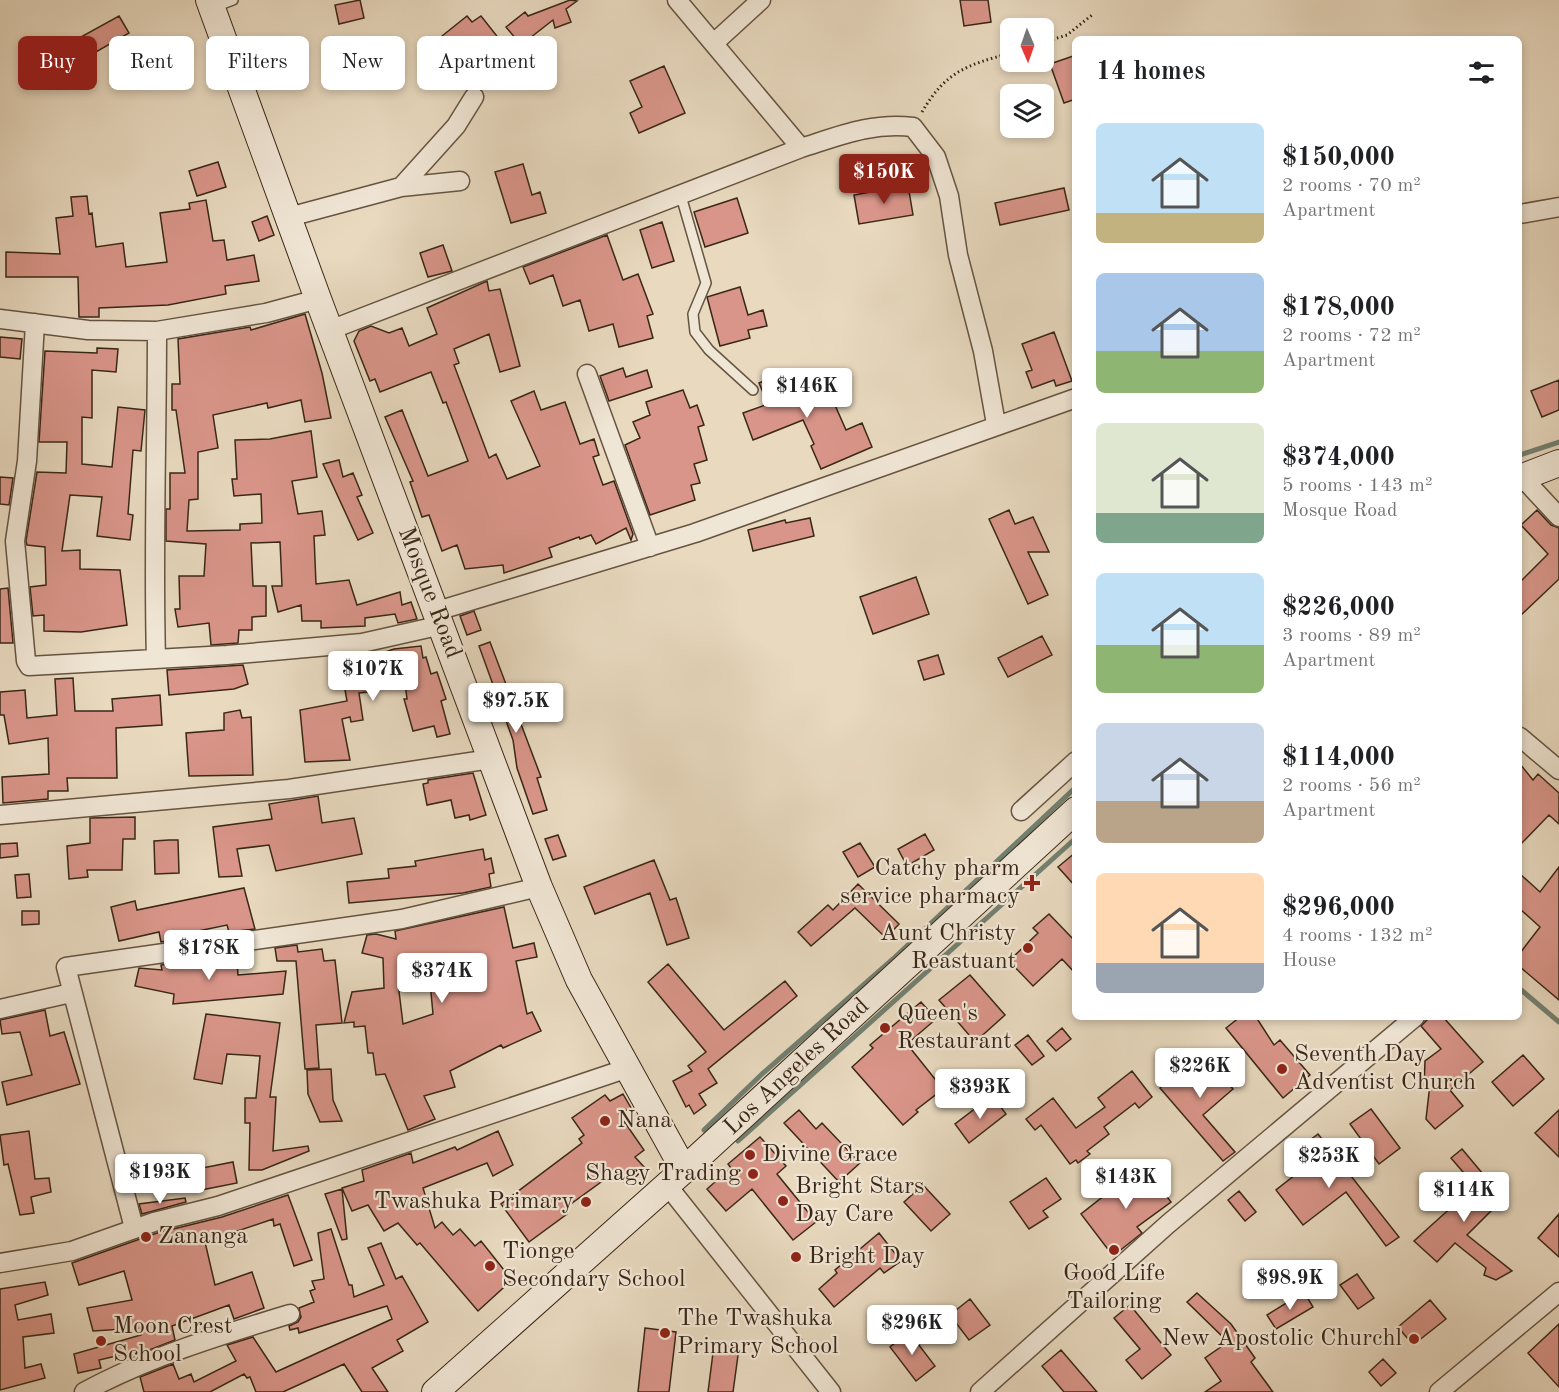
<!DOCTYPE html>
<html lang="en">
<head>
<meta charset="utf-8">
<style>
	body { margin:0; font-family:"Old Standard TT",serif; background:#f6f6f6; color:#202124; height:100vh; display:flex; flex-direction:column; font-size:22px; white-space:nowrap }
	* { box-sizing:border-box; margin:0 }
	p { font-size:20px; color:#757577 }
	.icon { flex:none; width:33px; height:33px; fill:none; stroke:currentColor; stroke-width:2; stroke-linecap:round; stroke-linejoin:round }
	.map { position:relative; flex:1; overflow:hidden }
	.sheet { position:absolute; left:1072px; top:36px; width:450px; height:984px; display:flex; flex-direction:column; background:#fff; border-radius:9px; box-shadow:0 3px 9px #0003 }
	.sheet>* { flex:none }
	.top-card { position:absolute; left:18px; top:36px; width:570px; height:54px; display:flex; gap:12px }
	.needle { width:39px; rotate:178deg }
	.fabs { position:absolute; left:1000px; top:18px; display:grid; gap:12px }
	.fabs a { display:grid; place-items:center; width:54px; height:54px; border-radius:9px; background:#fff; box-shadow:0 3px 9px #0003; font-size:30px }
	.price { position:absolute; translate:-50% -51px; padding:0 14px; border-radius:6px; background:#fff; color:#222; font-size:20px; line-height:39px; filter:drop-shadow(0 2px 3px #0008) }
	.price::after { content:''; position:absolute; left:50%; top:36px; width:18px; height:14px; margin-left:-9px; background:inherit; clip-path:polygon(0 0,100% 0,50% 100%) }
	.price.current { background:#8f2418; color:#fff }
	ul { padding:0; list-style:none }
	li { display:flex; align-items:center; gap:18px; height:150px; padding:0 24px }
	li span { display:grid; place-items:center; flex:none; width:168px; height:120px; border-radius:9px; color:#555 }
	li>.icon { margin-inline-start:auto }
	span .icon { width:72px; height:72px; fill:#fffc; stroke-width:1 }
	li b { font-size:26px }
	h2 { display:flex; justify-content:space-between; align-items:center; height:72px; padding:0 24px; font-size:26px }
	.chip { padding:0 21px; border-radius:9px; background:#fff; box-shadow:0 3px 9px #0003; font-size:21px; line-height:54px }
	.chip.current { background:#8f2418; color:#fff }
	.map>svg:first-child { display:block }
</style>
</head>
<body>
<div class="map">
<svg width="1559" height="1392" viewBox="0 0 1559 1392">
	<rect width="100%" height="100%" fill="#e8d9bf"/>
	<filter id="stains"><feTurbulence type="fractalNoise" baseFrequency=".00333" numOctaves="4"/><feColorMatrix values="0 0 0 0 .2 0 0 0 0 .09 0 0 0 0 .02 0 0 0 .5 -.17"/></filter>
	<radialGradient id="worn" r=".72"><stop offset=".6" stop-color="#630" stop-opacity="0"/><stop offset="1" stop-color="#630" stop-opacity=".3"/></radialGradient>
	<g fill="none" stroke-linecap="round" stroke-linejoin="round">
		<!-- stream -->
		<path stroke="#728071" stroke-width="5" d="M1520,455l39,-13
			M1520,989l39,33
			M704,1130l58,-56 131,-115 183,-172
			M738,1141l338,-303"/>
	</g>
	<!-- building -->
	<path fill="#d99589" stroke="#392717" stroke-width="1.5" fill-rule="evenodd" d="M360,0l4,18 -25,6 -4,-19z
		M570,0l7,1 -11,8 5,13 -16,6 -2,-8 -32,25 -15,-18 19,-15 3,4z
		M960,0h28l3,22 -27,4z
		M119,16l10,17 -40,23 -10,-18z
		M467,16l5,6 9,-6 23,29 -31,24 -14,-18 -8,6 -14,-17z
		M1076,55v44l-12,4 -14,-39z
		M664,66l21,47 -46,20 -9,-20 12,-6 -12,-26z
		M218,162l8,25 -29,9 -8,-25z
		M523,164l9,31 8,-3 6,21 -35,10 -16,-51z
		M908,185l5,30 -54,9 -5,-29z
		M1064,188l5,22 -69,15 -5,-22z
		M87,196l2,18 3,-1 4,34 27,-4 3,24 41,-5 -7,-49 30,-4 -1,-6 17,-3 7,41 11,-1 3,20 27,-5 5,26 -34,5 1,8 -58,11 -69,3v9h-20l-1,-40h-72v-25l54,2 -4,-36 17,-2 -2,-19z
		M737,198l11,35 -43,14 -11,-35z
		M267,216l7,19 -15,6 -7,-19z
		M662,222l12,39 -22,7 -12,-38z
		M607,235l16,45 15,-6 15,40 -6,2 6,22 -34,9 -6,-23 -24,7 -9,-31 -17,6 -10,-31 -23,9 -7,-17z
		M443,245l9,26 -24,6 -8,-24z
		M487,281l2,10 11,-2 20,77 -20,6 -11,-38 -35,15 5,14 -5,2 35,93 7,-4 11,25 33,-13 -29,-65 23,-10 7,19 24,-8 15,42 14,-5 5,16 -6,2 10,28 11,-4 19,53 -2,6 -5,-12 -30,16 -5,-9 -11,4 -1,-2 -30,11 3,9 -48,16 -1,-8 -38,4 -8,-24 -15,6 -13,-36 -7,2 -12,-35 3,-1 -28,-64 17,-7 26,66 40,-15 -22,-59 -3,1 -12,-31 -51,20 -5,-13 -5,2 -16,-40 5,-10 12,-5 18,7 13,-5 7,18 28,-12 -10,-26z
		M740,287l8,28 15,-5 4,16 -19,4 2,8 -30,8 -13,-49z
		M305,314l17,59 9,45 -26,4 -4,-22 -33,8 -1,-5 -54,12 5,33 -20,4v47l-9,1 -2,31 53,-1v-6l22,-1 -1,-29 -27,2 -2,-17h5l-2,-39 35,-1 41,-8 6,46 -25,4 6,33 24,-3 3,24 -11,1 2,48 33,-4 8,25 43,-13 2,13 9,-3 6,17 -19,4 -3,-9 -30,4v8l-44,2v-7h-19l-1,-16 -23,7 -6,-26h10l-2,-44 -29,1 2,43h13v30l-14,1v13h-13l-1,13 -27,2 -2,-22 -31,4 -3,-18h5l-1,-33h25l2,-32 -40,-3v-32h4v-36h15l-9,-63h-4v-26h8l-2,-45 72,-12 1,3z
		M1054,332l18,49 -16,5 -2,-6 -22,8 -6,-16 6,-2 -10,-26z
		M0,337l22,2 -2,20 -20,-2z
		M97,348l21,1 -2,23 -24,-2v48l-10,-1v47l30,3 6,-60 27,3 -4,41 -8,-1 -5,64 5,1 -3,25 -33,-4 5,-39 -32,-2 -8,56 18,-1v19l40,1 7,55 -46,7 -37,-1v-16l-11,1 -3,-29 16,-2 -1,-38 -18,-2 -1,-4 11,-69 29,1 1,-31h-28l6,-91 52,2z
		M623,368l3,9 21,-7 5,17 -43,14 -9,-25z
		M787,372l7,18 29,-12 23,52 16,-7 10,24 -51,22 -10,-23 3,-2 -11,-24 -50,20 -10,-27 25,-9 -9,-21z
		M1559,380v30l-17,7 -11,-26z
		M683,390l7,18 7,-3 7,20 -6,2 9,33 -13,4 6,19 -9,2 4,15 -45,15 -25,-70 15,-7 -7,-16 17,-7 -4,-13z
		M339,460l4,17 10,-4 9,22 -5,2 16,36 -15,7 -35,-76z
		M0,477l13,1 -4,27 -9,-1z
		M1009,510l6,14 18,-7 16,35h-21l20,43 -20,9 -39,-85z
		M1537,510l14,15 8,3v51l-39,37v-34l28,-28 -27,-29z
		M810,518l4,18 -61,15 -5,-21 37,-10 1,3z
		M916,577l13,37 -56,20 -13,-37z
		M8,588l5,55h-13v-54z
		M474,611l7,19 -14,5 -7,-19z
		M1042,636l10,19 -44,22 -10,-19z
		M490,642l51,135 -4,1 10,32 -14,4 -16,-46 -4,-28 -34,-94z
		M421,646l2,12 3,-1 5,17 6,-2 9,27 -5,2 9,33 -13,3 -3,-11 -21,5 -9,-32h3l-4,-32 -37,13 2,12 -9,1 4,27 -12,2 -1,-5 -8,2 8,41 -45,2 -5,-52 47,-9 -8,-45 22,-2 1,6 32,-11z
		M938,655l6,19 -20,6 -6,-19z
		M243,665l5,19 -14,5 -65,6 -2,-25z
		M73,678l2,33h38l-1,-12 48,-4 2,30 -46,3 1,50h-50l1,13h-20v8l-45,4 -1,-26 47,-3 -1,-36 -39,6 -5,-29h-4v-23l25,-2 2,28 30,-3 -2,-36z
		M240,710l2,8 9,-1 2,58 -64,1 -3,-43 38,-3v-17z
		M1520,764l13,16 5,-6 21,19v31l-10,-9 -29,30z
		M473,773l13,42 -16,5 -1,-5 -14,3 -4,-18 -24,5 -4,-21 5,-1v-3z
		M318,796l4,27 32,-5 8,36 -86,17 -7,-26 -32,4 5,27 -23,1 -6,-50 59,-8 -3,-15z
		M135,817v22h-12l-1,31h-35l1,7 -19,2 -2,-33 23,-3v-25z
		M925,834l9,16 -27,16 -9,-17z
		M558,835l8,21 -13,4 -8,-21z
		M169,840h9l1,33 -24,1 -1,-33z
		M17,843l1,13 -18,2v-14z
		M860,843l15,24 -17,10 -15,-25z
		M483,849l2,11 6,-2 3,15 -5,1 2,13 -28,6 -114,10 -2,-21 42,-4 -1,-9 28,-3 -1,-5z
		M1076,852v35l-18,-20z
		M654,860l16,40 6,-2 13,40 -22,7 -17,-52 -55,21 -11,-27z
		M1559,867v133l-39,-33v-14l20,-26 -20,-18v-35l20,18z
		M29,874l2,23 -14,1 -2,-23z
		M858,884l41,40 -13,14 -31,-30 -44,38 -13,-14 30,-27 5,5z
		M244,888l11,41 -26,3 -2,-7 -39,8 1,5 -28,4 -2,-10 -40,9 -8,-34 24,-6 2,9z
		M504,907l9,41 21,-5 3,14 -21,4 11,53 5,-2 9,19 -38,17 -2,-3 -51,26 5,16 -31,9 11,23 -27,11 -23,-56 -9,1 -3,-22h-5l-3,-27 -11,1v-5l-10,1 8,-31 32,-4 -1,-30 -21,-5 5,-18 9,-1 20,5 -1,-8zM430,982l3,32 -30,10 -5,-41z
		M22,911h17v13l-17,1z
		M1049,914l27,28v32l-14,-15 -29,27 -24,-25 29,-28 -5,-5z
		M297,945l1,7 24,-3 2,12 11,-1 7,63 -26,2 3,43 -14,1 -9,-108h-19l-2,-13z
		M206,958l31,3 1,14 48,-4 -3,23 -110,10 1,-10 -39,-8 4,-18 23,2 -1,-5z
		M668,964l56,66 61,-49 12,15 -89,73 9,14 -18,11 7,11 -12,9 -5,-9 -3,2 -13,-26 19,-10 -4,-5 18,-14 -58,-70z
		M970,975l35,40 -30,27 -36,-42z
		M921,1002l15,17 -29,25 36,45 -27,21 2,2 -15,13 -51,-58 21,-19 -3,-3z
		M45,1010l5,26 14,-4 16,52 -73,21 -5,-23 30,-7 -12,-43 -18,2 -2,-14z
		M206,1014l74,9 -10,74h6l-3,54 35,-5 1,5 -47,19h-13l1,-47h-5v-25h11l4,-42 -33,-2 -5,30 -28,-5z
		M1240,1017h16l18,28 6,-5 30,35 -27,23 -57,-70z
		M1430,1017h13l40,45 -33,28 13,16 -28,23 -9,-10 4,-35 -6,4 1,-27 16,-12 -20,-23z
		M1062,1028l9,11 -15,12 -9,-10z
		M1028,1035l16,21 -12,9 -17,-20z
		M1201,1051l32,38 -30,26 32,37 -12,9 -63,-73z
		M1523,1055l21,24 -31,27 -21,-24z
		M331,1069l2,31 9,21 -22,1 -12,-28 -1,-24z
		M1132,1071l20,26 -13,11 -4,-5 -31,24 5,7 -22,17 3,3 -12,9 -2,-3 -6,4 -29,-39 -6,5 -9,-11 27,-21 23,30 29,-21 -7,-9z
		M623,1094l8,14 -12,6 25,36 -9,7 10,11 -18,17 -12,-13 -51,37 3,5 -38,28 -28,-38 81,-61 -3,-4 5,-4 -12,-17 33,-23 5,6z
		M994,1098l12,16 -37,29 -14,-19 30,-23 2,3z
		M1371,1109l29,39 -21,16 -29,-40z
		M799,1110l17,19 6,-6 38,40 -21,19 -55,-59z
		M1559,1110v47l-24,-24z
		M29,1131l6,48 14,-1 2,14 -20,5 3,16 -14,2 -12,-51 -4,1 -4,-30z
		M498,1131l15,34 -20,11 -6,-13 -64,25 12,40 7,-6 11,13 7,-6 15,17 6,-5 31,39 -34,31 -58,-68 -3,2 -19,-22 -14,8 -16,-26 -16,6 -10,-23 22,-7 -2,-11 49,-17 2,10 42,-16 2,3z
		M1318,1134l81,103 -13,9 -40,-54 -43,33 -27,-35 33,-26 -12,-14z
		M760,1137l26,29 -9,8 39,48 -23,18 -41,-51 -26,22 -19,-22 24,-21 -3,-4z
		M1462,1149l31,37 -9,8 12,12 -29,29 45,36 -16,9 -12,-5 2,-7 -31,-25 -18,19 -23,-21 61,-55 -24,-28z
		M233,1162l4,21 -41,8 -4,-21z
		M1143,1165l28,37 -34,25 5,6 -29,23 -32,-42z
		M1046,1178l15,21 -18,12 5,6 -19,12 -19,-27z
		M923,1185l27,29 -19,17 -27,-29z
		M342,1189l5,50 -5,1 -17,-46z
		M1239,1191l17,21 -11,9 -17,-21z
		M288,1195l24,65 -18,6 -14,-42 -6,2 -1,-7 -68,23 10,43 37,-13 12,36 -30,11 -5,-14 -57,21 3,14 -41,16 -1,-4 -34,8 2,8 -23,5 -4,-19 67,-19 -1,-7 -47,3 -6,-23 45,-8 -8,-29 -45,14 -7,-22 85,-30 65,-16z
		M185,1198l1,4 -44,12 -3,-10z
		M1559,1214v43l-21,-19z
		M331,1229l18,56h3l2,12 30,-12 -16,-37 13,-5 15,36 6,-3 26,46 -31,18 6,11 -31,17 16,24h-26l-18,-28 -61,28h-27l-6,-15 -3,1 -3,-4 -34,18h-66l-4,-15 33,-13 6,15 12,-5 3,8 42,-21 -9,-16 26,-8 23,35 116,-53 -5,-13 -88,27 -1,-5 -8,2 -1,-4 9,-4 3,-5 -2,-9 15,-6 -4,-11 5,-2 -3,-8 12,-2 -6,-46z
		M879,1233l22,28 -17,12 -4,-5 -46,39 -15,-18 18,-16 -2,-3z
		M1357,1274l17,24 -16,11 -18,-24z
		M45,1282l3,13 -33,10 3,15 33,-6 3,19 -31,4 2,31 16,-4 4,14 -45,12v-101z
		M1304,1292l9,15 -37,22 -9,-14z
		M1197,1293l34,31 24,34 -4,4 22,30h-68l16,-11 -16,-23 23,-16 -41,-40z
		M970,1299l20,26 -21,15 -19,-25z
		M1430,1300l16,19 -33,26 -15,-18z
		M1130,1305l41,50 -29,24 -16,-19 14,-11 -26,-31z
		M1559,1324v63l-31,-34z
		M645,1328l31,4 -7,60h-31z
		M909,1332l26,34 -19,15 -26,-34z
		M714,1345l25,3 -6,44h-25z
		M1061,1350l36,42h-33l-22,-26z
		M1383,1359l13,14 -15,13 -12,-14z"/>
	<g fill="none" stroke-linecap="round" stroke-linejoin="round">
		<defs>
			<path id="lane" d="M212,8l21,-8
				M681,196l25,87 -13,31 2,18 14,18 44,40"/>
			<path id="street" d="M677,0l124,148
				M714,43l47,-43
				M401,187l55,-61 18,-29
				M1520,214l39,-7
				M289,217l112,-30 59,-6
				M0,319l88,11 69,1 109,-18 52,-14
				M35,323l-8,138 -12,80 11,120 3,5 198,-11 135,-12 80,-18
				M330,330l471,-182c38,-12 71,-26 112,-21l23,30 13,39 9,59 25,96 13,73
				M587,374l63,173
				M1522,477l37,40
				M437,611l258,-78 381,-135
				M156,659c-3,-109 1,-218 1,-328
				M1520,737l39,33
				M1021,811l55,-50
				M0,815l289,-26 202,-30
				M0,1009l71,-16
				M667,1185l164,207
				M134,1228l-68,-261 336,-48 137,-32
				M0,1263l72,-12 82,-29 64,-16 410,-138
				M84,1392c64,-35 137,-57 206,-78
				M980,1392l188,-168 247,-207
				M1439,1392l120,-100"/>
			<path id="secondary" d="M209,0l109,299 221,588 40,93 105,190
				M1520,478l39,-15
				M435,1392l249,-222 392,-360"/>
		</defs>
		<!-- lane casing -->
		<use href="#lane" stroke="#655441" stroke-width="12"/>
		<!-- street casing -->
		<use href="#street" stroke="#655441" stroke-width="21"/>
		<!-- secondary casing -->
		<use href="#secondary" stroke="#392717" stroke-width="28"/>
		<!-- path -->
		<path stroke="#392717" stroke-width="3" stroke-dasharray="1.5 3" stroke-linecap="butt" d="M1044,42l23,-7 25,-20
			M922,112c24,-41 45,-47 89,-59"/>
		<!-- lane -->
		<use href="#lane" stroke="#f0e6d5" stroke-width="9"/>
		<!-- street -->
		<use href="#street" stroke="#f0e6d5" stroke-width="18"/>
		<!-- secondary -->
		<use href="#secondary" stroke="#f0e6d5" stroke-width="26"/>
	</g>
	<!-- markers -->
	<g fill="#8f2418" stroke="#f0e6d5" stroke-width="2">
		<path d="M1029 874h6v6h6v6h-6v6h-6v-6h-6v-6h6z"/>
		<circle cx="1028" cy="948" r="6"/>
		<circle cx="885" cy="1028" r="6"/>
		<circle cx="1282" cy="1069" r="6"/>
		<circle cx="605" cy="1121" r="6"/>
		<circle cx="750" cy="1155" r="6"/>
		<circle cx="753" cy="1174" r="6"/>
		<circle cx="783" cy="1201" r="6"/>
		<circle cx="586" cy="1202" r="6"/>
		<circle cx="146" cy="1237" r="6"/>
		<circle cx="1114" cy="1250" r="6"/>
		<circle cx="796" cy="1257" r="6"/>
		<circle cx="490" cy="1266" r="6"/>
		<circle cx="665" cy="1333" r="6"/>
		<circle cx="1414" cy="1339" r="6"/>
		<circle cx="101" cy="1341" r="6"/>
	</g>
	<g text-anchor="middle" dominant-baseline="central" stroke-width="4.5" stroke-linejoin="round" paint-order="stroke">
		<!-- street labels -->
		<g font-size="24" fill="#392717" stroke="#f0e6d5">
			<text transform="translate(429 593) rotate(69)">Mosque Road</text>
			<text transform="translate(797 1067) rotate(-43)">Los Angeles Road</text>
		</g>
		<!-- poi labels -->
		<g font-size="24" fill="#392717" stroke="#f0e6d5" text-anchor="start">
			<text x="1020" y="869" text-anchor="end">Catchy pharm<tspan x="1020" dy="28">service pharmacy</tspan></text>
			<text x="1016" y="934" text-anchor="end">Aunt Christy<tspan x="1016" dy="28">Reastuant</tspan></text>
			<text x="897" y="1014">Queen's<tspan x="897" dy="28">Restaurant</tspan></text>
			<text x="1294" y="1055">Seventh Day<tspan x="1294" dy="28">Adventist Church</tspan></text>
			<text x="617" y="1121">Nana</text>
			<text x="762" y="1155">Divine Grace</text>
			<text x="741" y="1174" text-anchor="end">Shagy Trading</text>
			<text x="795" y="1187">Bright Stars<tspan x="795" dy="28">Day Care</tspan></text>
			<text x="574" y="1202" text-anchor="end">Twashuka Primary</text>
			<text x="158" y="1237">Zananga</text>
			<text x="502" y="1252">Tionge<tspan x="502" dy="28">Secondary School</tspan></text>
			<text x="808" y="1257">Bright Day</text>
			<text x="1114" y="1274" text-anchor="middle">Good Life<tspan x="1114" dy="28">Tailoring</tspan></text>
			<text x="677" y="1319">The Twashuka<tspan x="677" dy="28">Primary School</tspan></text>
			<text x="113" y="1327">Moon Crest<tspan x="113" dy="28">School</tspan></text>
			<text x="1402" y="1339" text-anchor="end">New Apostolic Churchl</text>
		</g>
	</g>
	<rect width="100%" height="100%" filter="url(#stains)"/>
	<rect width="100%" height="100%" fill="url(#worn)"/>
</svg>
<div class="fabs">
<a><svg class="needle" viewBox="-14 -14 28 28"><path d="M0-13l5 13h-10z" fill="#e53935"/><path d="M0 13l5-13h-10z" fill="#757577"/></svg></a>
<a><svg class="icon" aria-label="layers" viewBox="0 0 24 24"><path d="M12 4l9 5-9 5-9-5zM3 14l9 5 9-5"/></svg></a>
</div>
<b class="price current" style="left:884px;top:205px">$150K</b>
<b class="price" style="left:807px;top:419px">$146K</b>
<b class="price" style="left:373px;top:702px">$107K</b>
<b class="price" style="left:516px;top:734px">$97.5K</b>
<b class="price" style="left:209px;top:981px">$178K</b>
<b class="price" style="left:442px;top:1004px">$374K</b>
<b class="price" style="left:1200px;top:1099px">$226K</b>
<b class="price" style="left:980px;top:1120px">$393K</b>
<b class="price" style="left:1329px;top:1189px">$253K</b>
<b class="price" style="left:160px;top:1205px">$193K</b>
<b class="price" style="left:1126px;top:1210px">$143K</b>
<b class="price" style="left:1464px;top:1223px">$114K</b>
<b class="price" style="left:1290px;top:1311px">$98.9K</b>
<b class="price" style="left:912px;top:1356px">$296K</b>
<div class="top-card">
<a class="chip current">Buy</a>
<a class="chip">Rent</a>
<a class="chip">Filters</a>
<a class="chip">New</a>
<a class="chip">Apartment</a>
</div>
<section class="sheet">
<h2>14 homes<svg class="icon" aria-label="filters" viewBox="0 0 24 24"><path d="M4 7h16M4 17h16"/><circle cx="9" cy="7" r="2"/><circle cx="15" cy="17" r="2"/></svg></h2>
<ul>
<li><span style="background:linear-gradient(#bfe0f5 75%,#c2b280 0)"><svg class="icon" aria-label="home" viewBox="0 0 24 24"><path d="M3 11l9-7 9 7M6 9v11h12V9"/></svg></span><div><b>$150,000</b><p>2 rooms · 70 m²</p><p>Apartment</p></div></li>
<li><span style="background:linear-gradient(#a9c7e8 65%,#8fb573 0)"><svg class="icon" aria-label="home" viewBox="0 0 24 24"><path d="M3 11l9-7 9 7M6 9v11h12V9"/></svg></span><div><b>$178,000</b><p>2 rooms · 72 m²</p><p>Apartment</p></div></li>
<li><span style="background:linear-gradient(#dfe7d0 75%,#7fa58c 0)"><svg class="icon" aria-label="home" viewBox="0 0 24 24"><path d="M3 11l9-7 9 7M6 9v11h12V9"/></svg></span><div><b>$374,000</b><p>5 rooms · 143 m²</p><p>Mosque Road</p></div></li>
<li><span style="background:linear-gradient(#bfe0f5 60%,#8fb573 0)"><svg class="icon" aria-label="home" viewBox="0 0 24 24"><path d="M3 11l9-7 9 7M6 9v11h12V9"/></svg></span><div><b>$226,000</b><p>3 rooms · 89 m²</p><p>Apartment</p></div></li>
<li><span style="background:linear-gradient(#c9d6e8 65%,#b9a48a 0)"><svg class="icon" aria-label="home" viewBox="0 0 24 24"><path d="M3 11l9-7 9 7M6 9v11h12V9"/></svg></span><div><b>$114,000</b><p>2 rooms · 56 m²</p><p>Apartment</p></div></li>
<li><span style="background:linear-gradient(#ffd9b3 75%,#9aa5b1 0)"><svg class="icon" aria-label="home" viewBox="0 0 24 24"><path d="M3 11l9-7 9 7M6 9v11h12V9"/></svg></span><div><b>$296,000</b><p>4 rooms · 132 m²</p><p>House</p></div></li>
</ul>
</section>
</div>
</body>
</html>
